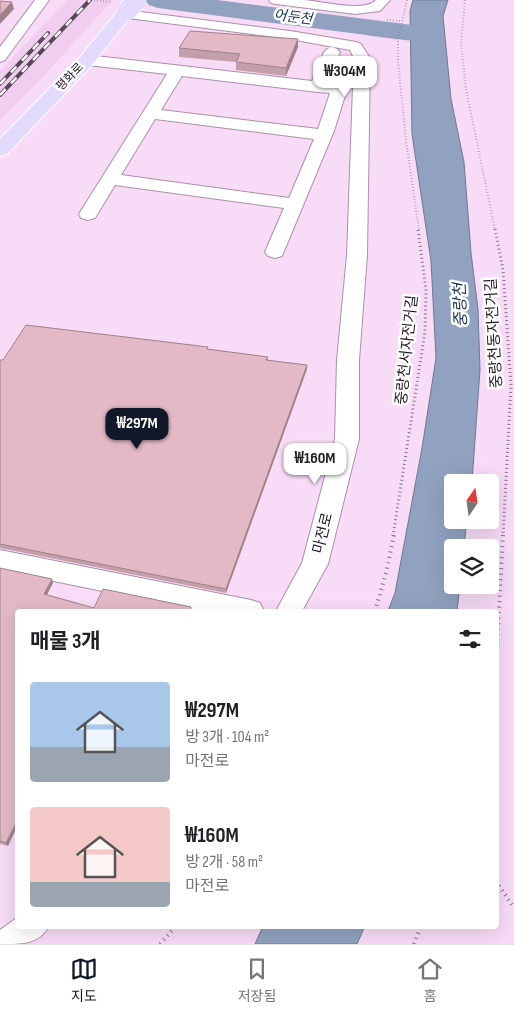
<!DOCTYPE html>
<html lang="ko">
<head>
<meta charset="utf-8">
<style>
	body { margin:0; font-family:"Sofia Sans Condensed","Noto Sans KR",sans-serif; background:#f2f2f2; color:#202124; height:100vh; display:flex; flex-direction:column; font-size:19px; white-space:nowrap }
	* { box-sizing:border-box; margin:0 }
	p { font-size:16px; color:#757577 }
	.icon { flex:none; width:28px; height:28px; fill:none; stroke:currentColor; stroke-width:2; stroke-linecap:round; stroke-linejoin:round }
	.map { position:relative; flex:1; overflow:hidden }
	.side { position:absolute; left:15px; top:609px; width:484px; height:320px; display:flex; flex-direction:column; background:#fff; border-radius:5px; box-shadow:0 5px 20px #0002 }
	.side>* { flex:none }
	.needle { width:32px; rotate:13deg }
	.tools { position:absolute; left:444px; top:474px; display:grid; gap:10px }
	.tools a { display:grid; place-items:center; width:55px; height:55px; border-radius:5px; background:#fff; box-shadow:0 5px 20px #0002; font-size:25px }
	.price { position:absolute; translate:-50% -42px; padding:0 11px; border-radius:10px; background:#fff; color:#222; font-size:16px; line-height:32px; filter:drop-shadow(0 1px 2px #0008) }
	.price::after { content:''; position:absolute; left:50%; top:30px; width:15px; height:11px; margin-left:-8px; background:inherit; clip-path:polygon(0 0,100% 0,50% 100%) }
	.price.selected { background:#111827; color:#fff }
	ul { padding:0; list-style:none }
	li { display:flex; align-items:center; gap:15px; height:125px; padding:0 15px }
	li span { display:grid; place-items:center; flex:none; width:140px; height:100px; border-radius:5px; color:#555 }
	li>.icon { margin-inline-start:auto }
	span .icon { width:60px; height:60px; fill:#fffc; stroke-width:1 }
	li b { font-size:21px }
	h2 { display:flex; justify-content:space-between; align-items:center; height:60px; padding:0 15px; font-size:21px }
	.dock { display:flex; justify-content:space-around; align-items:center; height:70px; border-top:1px solid #e0e0e0; background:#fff; font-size:14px; color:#757577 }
	.dock a { display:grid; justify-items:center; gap:2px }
	.dock .selected { color:#111827 }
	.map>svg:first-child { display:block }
</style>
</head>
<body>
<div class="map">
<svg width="514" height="944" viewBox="0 0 514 944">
	<rect width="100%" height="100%" fill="#f8dbf7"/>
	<!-- built -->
	<path fill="#f1cef0" d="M67,0h46l-76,83 -37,37v-49z"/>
	<!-- water -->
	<path fill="#90a2bf" stroke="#6f7990" d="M413,0h35l-5,16 8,83 13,63 7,91 7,56 2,61 -8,112h-20v38h15l-3,27 -12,1v37h8l-3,26h-69l7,-18 27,-145 14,-90 -5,-97 -19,-127 -2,-123z
		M263,926h102l-8,18h-102z"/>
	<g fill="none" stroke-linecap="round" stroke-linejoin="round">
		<!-- river -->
		<path fill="#90a2bf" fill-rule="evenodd" d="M145,0h72l211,27 9,2 4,6 -4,6 -9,2 -270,-35 -9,-3z"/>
		<defs>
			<path id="minor" d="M35,0h14l-44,60 -5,2v-15z
				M269,0c12,0 23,0 35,0 17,1 60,13 72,0h14l-10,11 -25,3 -79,-10 -5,-1z
				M125,10l165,21 66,11 5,2 9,14 -3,197 -8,105v79l-31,125 -26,47h-26l26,-48 33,-124 2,-79 10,-105 7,-197 -4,-8 -60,-11 -170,-22 -2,-3 2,-3z
				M332,47l5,2 3,3 -12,31 17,3 2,3 -13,42 -52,125 -7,2 -7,-2 -3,-4 19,-44 -169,-23 -20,33 -7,2 -7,-2 -2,-4 88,-140 -80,-9 -5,-2 -3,-3 3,-3 5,-2 225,26 12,-29 3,-3zM182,76l136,16 12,1 -12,36 -157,-19zM155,119l159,20 -25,59 -168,-23z
				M0,550l251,50 9,3 4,8h-64l-200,-41z
				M18,917v9h31c-10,18 -25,18 -49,18v-14z"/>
			<path id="major" d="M127,6l6,1 2,4 -42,53 -86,90 -7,2v-17l81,-83 40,-49z"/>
		</defs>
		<!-- minor casing -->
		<use href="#minor" stroke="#aa90aa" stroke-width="2"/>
		<!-- major casing -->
		<use href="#major" stroke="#fff" stroke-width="2"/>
		<!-- path-far2 -->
		<path stroke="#867385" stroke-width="2" stroke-dasharray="0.5 2.5" stroke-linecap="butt" d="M94,0l16,2
			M407,0l-9,39v22l8,80 13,89
			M465,0l-4,43 5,46 29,141
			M387,20l14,1
			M369,35l29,4"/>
		<!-- path-far1 -->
		<path stroke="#867385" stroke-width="3" stroke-dasharray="1 3" stroke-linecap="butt" d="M495,229l8,41 8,115 -8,151
			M393,536l32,-204 1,-42 -8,-61"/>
		<!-- path -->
		<path stroke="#867385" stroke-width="4" stroke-dasharray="1 4.5" stroke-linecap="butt" d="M375,611l11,-38 8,-38
			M496,668l7,-133
			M496,881l18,27
			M160,944l16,-18
			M414,944l7,-18"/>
		<!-- minor -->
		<use href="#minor" fill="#fff" fill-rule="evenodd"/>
		<!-- major -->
		<use href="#major" fill="#e2daff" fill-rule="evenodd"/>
		<defs>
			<path id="rail" d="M0,84l48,-51
				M0,95l90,-95"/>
		</defs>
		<!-- rail casing -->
		<use href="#rail" stroke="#594958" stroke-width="4"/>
		<!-- rail -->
		<use href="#rail" stroke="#fff" stroke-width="2.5" stroke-dasharray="8" stroke-linecap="butt"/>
		<defs>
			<path id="major-bridge" d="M127,11l10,-11"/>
		</defs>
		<!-- major-bridge casing -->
		<use href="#major-bridge" stroke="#fff" stroke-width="21" stroke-linecap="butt"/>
		<!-- major-bridge -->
		<use href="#major-bridge" stroke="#e2daff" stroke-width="19"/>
	</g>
	<!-- wall -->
	<path fill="#c29fa9" d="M298,47l-12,29 -50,-6v-8l-57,-5v-9z
		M208,349l60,8v3l39,9 -81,224 -226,-45v-188h3z
		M0,568l53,15 -6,12 47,13 97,-1 -173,4 -10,235 -8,-2z"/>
	<!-- shaded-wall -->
	<path fill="#9e828a" d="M12,2l2,7 -14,15v-9z
		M298,39v8l-12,29v-8z
		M307,365v4l-81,224v-4z
		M52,579l1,4 -8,15 -1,-4z
		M18,819v6l-10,21 -2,-3z"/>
	<!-- building -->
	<path fill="#e2b9c5" stroke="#9e828a" d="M0,1l12,1 -12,13z
		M190,31l108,8 -12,29 -50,-6 4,-8 -61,-6z
		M26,325l182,22 -1,2 61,8 -2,3 41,5 -81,224 -226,-45v-184h3z
		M0,568l52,11 -8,15 50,14 9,-19 88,18 -1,4h-172v208l-12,24 -6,-2z"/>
	<g text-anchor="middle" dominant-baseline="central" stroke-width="5" stroke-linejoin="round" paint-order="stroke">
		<!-- far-street labels -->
		<g font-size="12" fill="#231822" stroke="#fff">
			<text transform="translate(70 77) rotate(-46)">평화로</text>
		</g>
		<!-- far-water labels -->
		<g font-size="14" font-style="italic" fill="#193058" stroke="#fff">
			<text transform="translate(293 17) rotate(7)">어둔천</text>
		</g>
		<!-- street labels -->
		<g font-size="15" fill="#231822" stroke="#fff">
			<text transform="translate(494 333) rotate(-93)">중랑천동자전거길</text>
			<text transform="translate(407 350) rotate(-84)">중랑천서자전거길</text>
			<text transform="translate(323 533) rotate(-76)">마전로</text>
		</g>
		<!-- water labels -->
		<g font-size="16" font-style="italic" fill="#193058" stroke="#fff">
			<text transform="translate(461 305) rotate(-92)">중랑천</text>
		</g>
	</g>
</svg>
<div class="tools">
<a><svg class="needle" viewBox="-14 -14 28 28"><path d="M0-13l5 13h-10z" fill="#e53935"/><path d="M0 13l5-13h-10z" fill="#757577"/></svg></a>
<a><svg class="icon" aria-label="layers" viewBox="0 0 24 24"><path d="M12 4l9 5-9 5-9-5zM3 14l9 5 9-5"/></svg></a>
</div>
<b class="price" style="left:345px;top:98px">₩304M</b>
<b class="price selected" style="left:137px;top:450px">₩297M</b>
<b class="price" style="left:315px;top:485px">₩160M</b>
<section class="side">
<h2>매물 3개<svg class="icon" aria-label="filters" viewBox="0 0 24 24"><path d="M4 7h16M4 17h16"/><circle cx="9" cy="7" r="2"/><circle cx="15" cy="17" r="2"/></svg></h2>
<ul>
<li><span style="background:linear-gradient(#a9c7e8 65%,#9aa5b1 0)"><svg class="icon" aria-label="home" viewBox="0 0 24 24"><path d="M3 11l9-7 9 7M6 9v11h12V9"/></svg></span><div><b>₩297M</b><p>방 3개 · 104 m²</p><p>마전로</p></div></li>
<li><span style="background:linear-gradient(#f6c9c9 75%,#9aa5b1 0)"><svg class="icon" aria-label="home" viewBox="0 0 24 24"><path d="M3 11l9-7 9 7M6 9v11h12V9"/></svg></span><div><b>₩160M</b><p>방 2개 · 58 m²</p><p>마전로</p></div></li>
</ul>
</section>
</div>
<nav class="dock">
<a class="selected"><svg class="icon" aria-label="map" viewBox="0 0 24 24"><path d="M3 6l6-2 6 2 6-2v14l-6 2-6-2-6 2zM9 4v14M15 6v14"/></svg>지도</a>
<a><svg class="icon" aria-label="saved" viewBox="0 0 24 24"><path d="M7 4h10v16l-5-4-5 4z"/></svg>저장됨</a>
<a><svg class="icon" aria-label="home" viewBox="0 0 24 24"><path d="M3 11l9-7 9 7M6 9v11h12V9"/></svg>홈</a>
</nav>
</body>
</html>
